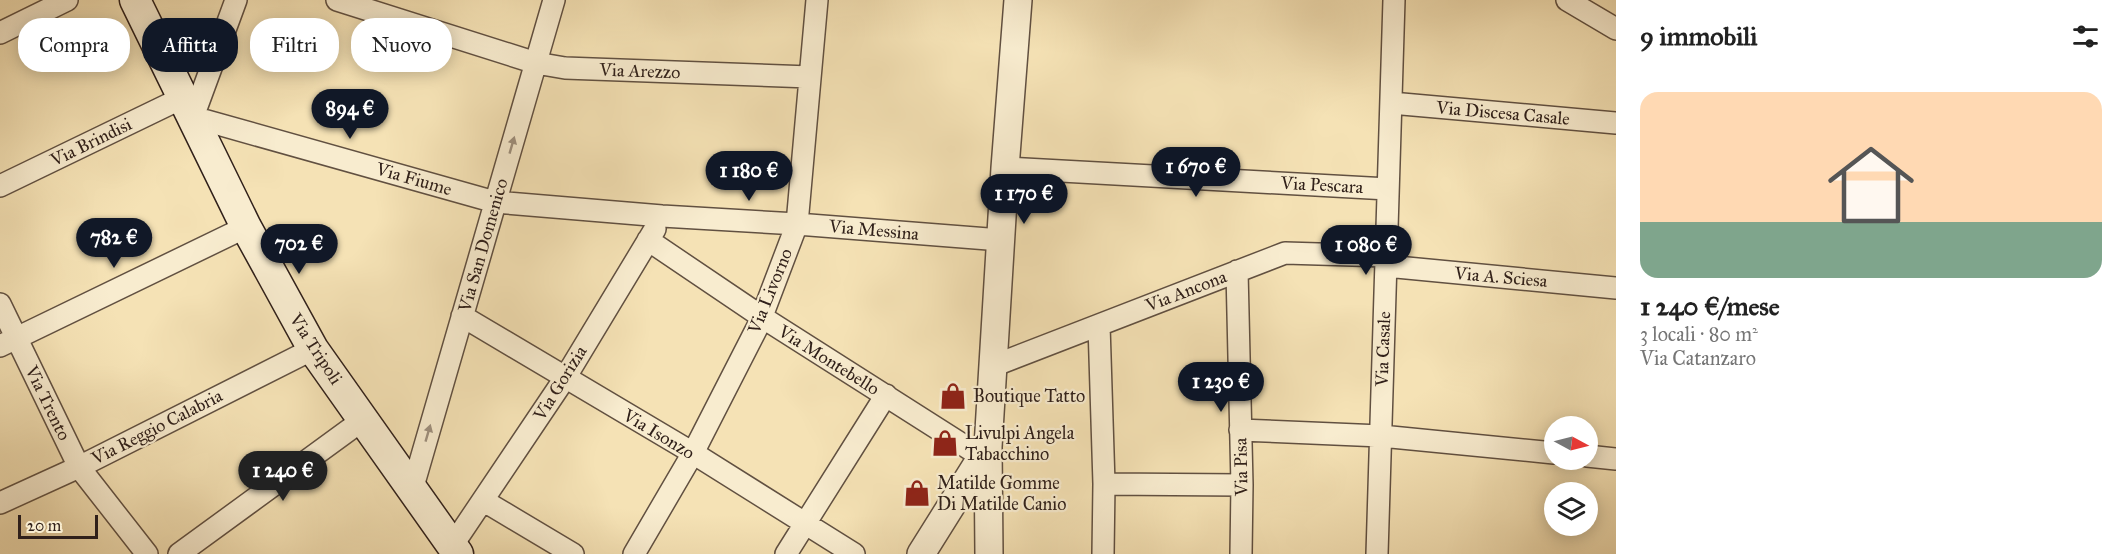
<!DOCTYPE html>
<html lang="it">
<head>
<meta charset="utf-8">
<style>
	body { margin:0; font-family:"IM FELL Great Primer",serif; background:#f6f6f6; color:#222; height:100vh; display:flex; flex-direction:column; font-size:22px; white-space:nowrap }
	* { box-sizing:border-box; margin:0 }
	p { font-size:20px; color:#767676 }
	.icon { flex:none; width:33px; height:33px; fill:none; stroke:currentColor; stroke-width:2; stroke-linecap:round; stroke-linejoin:round }
	.map { position:relative; flex:1; overflow:hidden }
	.panel { display:flex; flex-direction:column; background:#fff; width:510px }
	.panel>* { flex:none }
	.top-card { position:absolute; left:18px; top:18px; width:570px; height:54px; display:flex; gap:12px }
	.needle { width:39px; rotate:97deg }
	.tools { position:absolute; left:1544px; top:416px; display:grid; gap:12px }
	.tools a { display:grid; place-items:center; width:54px; height:54px; border-radius:50%; background:#fff; box-shadow:0 3px 15px #0003; font-size:30px }
	.scale { position:absolute; left:18px; bottom:15px; width:80px; box-sizing:border-box; padding-left:6px; border:3px solid #30201a; border-top:0; font-size:16px; line-height:21px; white-space:nowrap; color:#30201a; -webkit-text-stroke:4px #f8eccf; paint-order:stroke }
	.price { position:absolute; translate:-50% -51px; padding:0 14px; border-radius:21px; background:#111827; color:#fff; font-size:20px; line-height:39px; filter:drop-shadow(0 2px 3px #0008) }
	.price::after { content:''; position:absolute; left:50%; top:36px; width:18px; height:14px; margin-left:-9px; background:inherit; clip-path:polygon(0 0,100% 0,50% 100%) }
	.price.selected { background:#222; color:#fff }
	ul { padding:0; list-style:none }
	li { display:grid; align-content:center; gap:12px; height:318px; padding:0 24px }
	li span { display:grid; place-items:center; height:186px; border-radius:18px; color:#555 }
	li>.icon { margin-inline-start:auto }
	span .icon { width:108px; height:108px; fill:#fffc; stroke-width:1 }
	li b { font-size:26px }
	h2 { display:flex; justify-content:space-between; align-items:center; height:72px; padding:0 24px; font-size:26px }
	.chip { padding:0 21px; border-radius:24px; background:#fff; box-shadow:0 3px 15px #0003; font-size:21px; line-height:54px }
	.chip.selected { background:#111827; color:#fff }
	main { display:flex; flex:1; min-height:0 }
	.map>svg:first-child { display:block }
</style>
</head>
<body>
<main>
<div class="map">
<svg width="1616" height="554" viewBox="0 0 1616 554">
	<rect width="100%" height="100%" fill="#f5e2b5"/>
	<filter id="stains"><feTurbulence type="fractalNoise" baseFrequency=".00333" numOctaves="4"/><feColorMatrix values="0 0 0 0 .2 0 0 0 0 .09 0 0 0 0 .02 0 0 0 .5 -.17"/></filter>
	<radialGradient id="worn" r=".72"><stop offset=".6" stop-color="#630" stop-opacity="0"/><stop offset="1" stop-color="#630" stop-opacity=".3"/></radialGradient>
	<g fill="none" stroke-linecap="round" stroke-linejoin="round">
		<defs>
			<path id="minor" d="M236,0l-43,117 302,85 167,14 135,8 204,16
				M337,0l199,63 29,5 245,9
				M1567,0l49,29
				M0,33l67,-33
				M1391,103l225,20
				M1005,168l383,21
				M0,186l182,-88
				M648,240l114,77 220,140
				M1386,266l230,22
				M1237,271l5,214 -1,69
				M0,304l79,163 68,87
				M462,316l231,137 161,101
				M1099,325l5,159 -1,70
				M0,346l246,-119
				M993,366l292,-113 101,3
				M1240,430l141,6 173,17
				M1587,456l29,3
				M1104,484l138,1
				M412,490l142,-490
				M484,501l89,53
				M0,503l79,-36 234,-118
				M452,546l113,-168 90,-149
				M179,554l185,-135
				M634,554l59,-101 66,-129 38,-100 20,-224
				M786,554l100,-159
				M1377,554l17,-554"/>
			<path id="tertiary" d="M921,554l67,-107
				M989,554l-1,-107 17,-279 13,-168"/>
			<path id="secondary" d="M135,0l111,227 67,122 145,205"/>
		</defs>
		<!-- minor casing -->
		<use href="#minor" stroke="#615041" stroke-width="24"/>
		<!-- tertiary casing -->
		<use href="#tertiary" stroke="#615041" stroke-width="30"/>
		<!-- secondary casing -->
		<use href="#secondary" stroke="#30201a" stroke-width="33"/>
		<!-- minor -->
		<use href="#minor" stroke="#f8eccf" stroke-width="21"/>
		<!-- tertiary -->
		<use href="#tertiary" stroke="#f8eccf" stroke-width="27"/>
		<!-- secondary -->
		<use href="#secondary" stroke="#f8eccf" stroke-width="30"/>
	</g>
	<!-- one-way arrows -->
	<defs><path id="oneway-solid" d="M-6-.8H1V-3.2L6.5 0L1 3.2V.8H-6Z" transform="scale(1.5)"/></defs>
	<g fill="#9e907e">
		<use href="#oneway-solid" transform="translate(512 145) rotate(-74)"/>
		<use href="#oneway-solid" transform="translate(428 433) rotate(-74)"/>
	</g>
	<!-- icons -->
	<defs>
		<symbol id="shop-bare" viewBox="-9 -9 18 18"><path d="M-5-2.5h2.3a2.7 3.5 0 0 1 5.4 0H5L5.5 6h-11ZM-1.5-2.5h3a1.5 2.3 0 0 0-3 0Z" fill="#8f2418" stroke="#f8eccf" stroke-width="2.5" paint-order="stroke"/></symbol>
	</defs>
	<g fill-rule="evenodd">
		<use href="#shop-bare" x="934" y="377" width="38" height="38"/>
		<use href="#shop-bare" x="926" y="424" width="38" height="38"/>
		<use href="#shop-bare" x="898" y="474" width="38" height="38"/>
	</g>
	<g text-anchor="middle" dominant-baseline="central" stroke-width="4.5" stroke-linejoin="round" paint-order="stroke">
		<!-- street labels -->
		<g font-size="18" fill="#30201a" stroke="#f8eccf">
			<text transform="translate(640 71) rotate(2)">Via Arezzo</text>
			<text transform="translate(1503 113) rotate(5)">Via Discesa Casale</text>
			<text transform="translate(91 142) rotate(-26)">Via Brindisi</text>
			<text transform="translate(414 179) rotate(16)">Via Fiume</text>
			<text transform="translate(1322 185) rotate(3)">Via Pescara</text>
			<text transform="translate(874 230) rotate(5)">Via Messina</text>
			<text transform="translate(483 245) rotate(-74)">Via San Domenico</text>
			<text transform="translate(1501 277) rotate(5)">Via A. Sciesa</text>
			<text transform="translate(770 291) rotate(-68)">Via Livorno</text>
			<text transform="translate(1186 291) rotate(-21)">Via Ancona</text>
			<text transform="translate(316 349) rotate(57)">Via Tripoli</text>
			<text transform="translate(1383 349) rotate(-88)">Via Casale</text>
			<text transform="translate(829 360) rotate(32)">Via Montebello</text>
			<text transform="translate(560 383) rotate(-58)">Via Gorizia</text>
			<text transform="translate(48 403) rotate(64)">Via Trento</text>
			<text transform="translate(157 427) rotate(-27)">Via Reggio Calabria</text>
			<text transform="translate(659 434) rotate(31)">Via Isonzo</text>
			<text transform="translate(1241 467) rotate(-91)">Via Pisa</text>
		</g>
		<!-- poi labels -->
		<g font-size="18" fill="#30201a" stroke="#f8eccf" text-anchor="start">
			<text x="973" y="396">Boutique Tatto</text>
			<text x="965" y="433">Livulpi Angela<tspan x="965" dy="21">Tabacchino</tspan></text>
			<text x="937" y="483">Matilde Gomme<tspan x="937" dy="21">Di Matilde Canio</tspan></text>
		</g>
	</g>
	<rect width="100%" height="100%" filter="url(#stains)"/>
	<rect width="100%" height="100%" fill="url(#worn)"/>
</svg>
<div class="tools">
<a><svg class="needle" viewBox="-14 -14 28 28"><path d="M0-13l5 13h-10z" fill="#e53935"/><path d="M0 13l5-13h-10z" fill="#767676"/></svg></a>
<a><svg class="icon" aria-label="layers" viewBox="0 0 24 24"><path d="M12 4l9 5-9 5-9-5zM3 14l9 5 9-5"/></svg></a>
</div>
<div class="scale">20 m</div>
<b class="price" style="left:350px;top:140px">894 €</b>
<b class="price" style="left:1196px;top:198px">1 670 €</b>
<b class="price" style="left:749px;top:202px">1 180 €</b>
<b class="price" style="left:1024px;top:225px">1 170 €</b>
<b class="price" style="left:114px;top:269px">782 €</b>
<b class="price" style="left:299px;top:275px">702 €</b>
<b class="price" style="left:1366px;top:276px">1 080 €</b>
<b class="price" style="left:1221px;top:413px">1 230 €</b>
<b class="price selected" style="left:283px;top:502px">1 240 €</b>
<div class="top-card">
<a class="chip">Compra</a>
<a class="chip selected">Affitta</a>
<a class="chip">Filtri</a>
<a class="chip">Nuovo</a>
</div>
</div>
<section class="panel">
<h2>9 immobili<svg class="icon" aria-label="filters" viewBox="0 0 24 24"><path d="M4 7h16M4 17h16"/><circle cx="9" cy="7" r="2"/><circle cx="15" cy="17" r="2"/></svg></h2>
<ul>
<li><span style="background:linear-gradient(#ffd9b3 70%,#7fa58c 0)"><svg class="icon" aria-label="home" viewBox="0 0 24 24"><path d="M3 11l9-7 9 7M6 9v11h12V9"/></svg></span><div><b>1 240 €/mese</b><p>3 locali · 80 m²</p><p>Via Catanzaro</p></div></li>
</ul>
</section>
</main>
</body>
</html>
